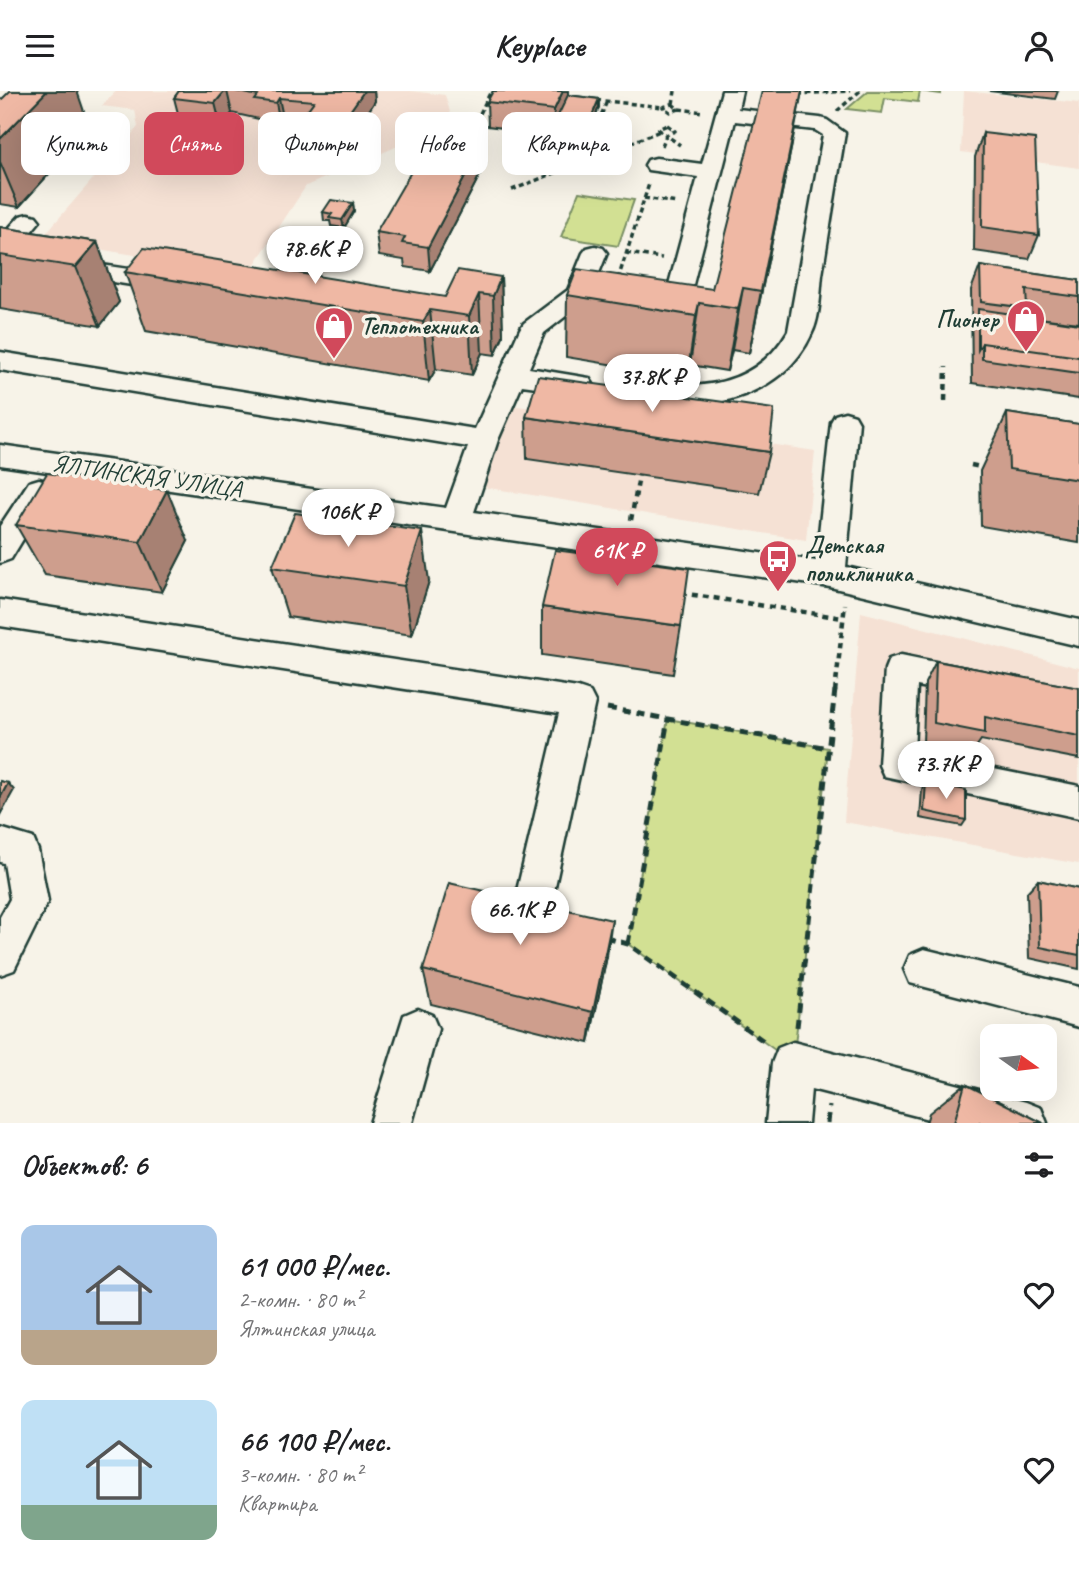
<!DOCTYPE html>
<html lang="ru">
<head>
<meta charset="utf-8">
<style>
	body { margin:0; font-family:Caveat,sans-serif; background:#f2f2f2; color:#202124; height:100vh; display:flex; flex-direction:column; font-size:26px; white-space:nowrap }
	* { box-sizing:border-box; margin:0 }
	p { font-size:23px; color:#757577 }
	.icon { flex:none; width:38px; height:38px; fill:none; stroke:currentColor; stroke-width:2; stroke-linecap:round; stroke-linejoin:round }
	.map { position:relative; height:1032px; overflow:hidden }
	.details { display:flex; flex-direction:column; background:#fff; flex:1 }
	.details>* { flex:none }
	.guide { position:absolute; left:21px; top:21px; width:700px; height:63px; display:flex; gap:14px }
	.needle { width:46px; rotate:104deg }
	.buttons { position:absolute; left:980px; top:933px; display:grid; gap:14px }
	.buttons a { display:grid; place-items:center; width:77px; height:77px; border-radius:14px; background:#fff; box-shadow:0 7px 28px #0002; font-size:35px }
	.price { position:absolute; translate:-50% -60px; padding:0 16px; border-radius:24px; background:#fff; color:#222; font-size:23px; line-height:46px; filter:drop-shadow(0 2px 4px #0008) }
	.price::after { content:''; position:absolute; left:50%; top:42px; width:21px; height:16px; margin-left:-10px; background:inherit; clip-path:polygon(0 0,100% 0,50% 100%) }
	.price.active { background:#d1495b; color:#fff }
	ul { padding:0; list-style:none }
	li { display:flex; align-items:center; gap:21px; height:175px; padding:0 21px }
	li span { display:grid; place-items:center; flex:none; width:196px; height:140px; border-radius:14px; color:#555 }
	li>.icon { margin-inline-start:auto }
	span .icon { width:84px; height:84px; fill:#fffc; stroke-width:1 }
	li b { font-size:30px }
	h2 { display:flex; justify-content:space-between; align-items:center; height:84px; padding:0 21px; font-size:30px }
	.pill { padding:0 24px; border-radius:14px; background:#fff; box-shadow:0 7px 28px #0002; font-size:24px; line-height:63px }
	.pill.active { background:#d1495b; color:#fff }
	header { display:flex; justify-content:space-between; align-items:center; height:91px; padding:0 21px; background:#fff; font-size:32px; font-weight:800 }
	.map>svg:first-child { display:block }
</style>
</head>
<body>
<header><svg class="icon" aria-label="menu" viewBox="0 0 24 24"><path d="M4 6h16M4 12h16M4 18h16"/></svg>Keyplace<svg class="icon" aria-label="person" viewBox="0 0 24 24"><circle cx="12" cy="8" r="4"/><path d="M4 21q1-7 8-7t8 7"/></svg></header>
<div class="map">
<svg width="1079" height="1032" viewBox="0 0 1079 1032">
	<rect width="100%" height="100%" fill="#f7f3e8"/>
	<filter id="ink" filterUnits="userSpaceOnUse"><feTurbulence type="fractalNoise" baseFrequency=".0143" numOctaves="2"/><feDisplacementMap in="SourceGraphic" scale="14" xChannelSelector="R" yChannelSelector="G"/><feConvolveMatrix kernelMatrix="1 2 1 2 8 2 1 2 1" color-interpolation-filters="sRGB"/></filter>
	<g filter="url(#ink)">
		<!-- built -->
		<path fill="#f5e1d4" d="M116,0h294l35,4 8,27 -147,64 -57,87 -209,-33 98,-113 -3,-17 -33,-4z
			M964,0l115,12v65l-118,-16z
			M511,314l304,46 -9,89 -323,-53z
			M861,521l218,56v196l-235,-42z"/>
		<!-- green -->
		<path fill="#d2e093" stroke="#788e64" stroke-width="2" d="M868,0h73v3l-21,-3 -2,11 -33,-4 -3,15 -35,-4z
			M579,101l55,8 -16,46 -57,-9z
			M668,628l160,29 -35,315 -165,-119z"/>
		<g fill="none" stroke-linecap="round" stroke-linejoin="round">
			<defs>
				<path id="minor" d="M722,0h20l-4,18 82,9 7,2 18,13c-8,47 -15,95 -23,142 -2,18 -2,42 -10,58 -29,67 -115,84 -179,65l-4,-6 4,-6c14,-4 29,-1 43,0 48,2 88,-13 112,-55l35,-196 -8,-5 -80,-9 -48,187 -3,6 -9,2 -26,-4 -3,-6 3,-6 16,-1 33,-122 -50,-7 -3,-5 3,-5 8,-2 46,6z
					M28,123l8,2 4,5 -26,31 155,23 9,3 3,5 -3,5 -9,3 -169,-27v-26l20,-22z
					M595,155l8,2 4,5 -14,35 22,4 3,6 -3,6 -9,2 -22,-4 -40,31 -15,35 60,10 4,6 -4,6 -9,3 -58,-8 -24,55 -24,72 342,49 15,-139 4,-7 10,-3 10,3 4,7 -13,145 233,53v26l-249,-59 -830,-122v-20l446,63 22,-61 -468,-77v-18l475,77 45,-100 4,-6 44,-33 15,-37 4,-5z
					M39,388l10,3 4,8 -42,69 -11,4v-37l29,-44z
					M0,509l578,88 12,4 5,10 -51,235 -5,13 -14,6 -14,-6 -5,-13 53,-224 -559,-87z
					M901,564l83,17 5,10 -5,10 -12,4 -55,-10 -3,67 165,33v32l-195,-42 -5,-11 6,-96 4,-10z
					M0,737l33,10 5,12 10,51 -34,69 -14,5v-58l10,-18 -6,-36 -4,-1z
					M924,858l155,38v40l-169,-44 -6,-14 6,-14z
					M418,918l14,6 6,14 -26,94h-42l34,-108z
					M793,951l233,60 15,6 6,15h-103l-133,-34 -3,34h-42l6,-60 6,-15z"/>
			</defs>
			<!-- minor casing -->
			<use href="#minor" stroke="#1f3d34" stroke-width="5"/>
			<!-- path-far2 -->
			<path stroke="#1f3d34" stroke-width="3.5" stroke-dasharray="5 3.5" stroke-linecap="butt" d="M798,3l52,-3
				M596,9l67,7
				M672,13l7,5 -9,3 -7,-5z
				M673,13l2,-13
				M679,18l24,3
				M837,20l23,-20
				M667,34l8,6 -9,4 -8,-6z
				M465,53l26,-53
				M662,55l4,-11 14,10
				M582,71l25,-61
				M512,99l148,-59
				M644,107l33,5
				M626,162l36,5
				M618,188l31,-95"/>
			<!-- path-far1 -->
			<path stroke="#1f3d34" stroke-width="4.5" stroke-dasharray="6 5" stroke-linecap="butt" d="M945,310l1,-34
				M971,374l14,3
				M631,429l8,-44
				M681,502l162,25
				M835,601l10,-88"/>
			<!-- path -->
			<path stroke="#1f3d34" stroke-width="5" stroke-dasharray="9 6" stroke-linecap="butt" d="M607,617l221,40
				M606,847l22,6 137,98
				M628,853l40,-225
				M797,936l38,-337
				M827,1032l2,-17"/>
			<!-- minor -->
			<use href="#minor" fill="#f7f3e8" fill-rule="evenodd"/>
		</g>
		<!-- wall -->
		<path fill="#ce9e8d" stroke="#1f3d34" stroke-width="2" d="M179,0h195l1,10 -28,44 -40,-5 -3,-17 -20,-1 -3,5 -21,-3 -1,-5 -27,-6 -11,14 -41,-6 -6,-23z
			M493,0h75v4l31,4v8l-13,32 -98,-13 -1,-24z
			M989,0h69l-3,8z
			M0,10l90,28 -71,78 -19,-3z
			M983,42l56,102 -10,24 -55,-8 1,-94z
			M792,53l-43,209 -17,-3 -5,21 -37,-6 -3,12 -121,-20 1,-62 145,-6z
			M485,74l-55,106 -25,-4 -1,-7 -25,-4 -3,-24z
			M353,112l1,8 -10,17 -13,-2 -1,-5h-6l-1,-9z
			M0,136l97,15 22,60 -19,24 -100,-17z
			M980,175l99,14v43l-56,-7 56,8v75l-107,-16 -1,-93z
			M125,181l320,25 56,-20 2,59 -8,19 -13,-2 -10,22 -36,-6 -7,12 -283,-50z
			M1007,322l72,11v119l-98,-17 -1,-55z
			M526,326l243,35 -10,41 -232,-34z
			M16,434l172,16 -26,51 -117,-17z
			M272,476l157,14 -17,54 -124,-18z
			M542,516l139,19 -8,48 -131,-19z
			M936,570l143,27v71l-98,-19 -9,13 -49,-10 2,-60z
			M926,691l40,38 -4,6 -42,-8 2,-29z
			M1038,789l41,9v80l-50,-11 -2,-66z
			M607,865l-18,87 -158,-39 -8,-34z
			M965,993l78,39h-117l3,-10z"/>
		<!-- shaded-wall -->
		<path fill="#a78173" stroke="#1f3d34" stroke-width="2" d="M47,0h30l13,38 -71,78 -19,-45v-23z
			M225,0h2l5,22 -11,14 -6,-24z
			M364,0h10l1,10 -28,44 -4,-24z
			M563,0h5v12l-15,23v8l1,-24z
			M802,0l-10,53 -43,209 12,-62z
			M279,7l5,24 -3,5 -5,-24z
			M599,8v8l-13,32v-9z
			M484,50l1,24 -55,106 -2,-24z
			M353,112l1,8 -10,17 -2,-8z
			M97,151l22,60 -19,24 -24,-59z
			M501,186l2,59 -8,19 -2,-59z
			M743,197l-11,62 -5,21 11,-62z
			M479,203l3,59 -10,22 -3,-59z
			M699,212l-9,62 -3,12 9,-61z
			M430,219l6,59 -7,12 -6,-59z
			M167,399l21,51 -26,51 -22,-50z
			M422,440l7,50 -17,54 -8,-49z
			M8,692l6,7 -14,25v-17z
			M612,829l-5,36 -18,87 4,-31z"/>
		<!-- building -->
		<path fill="#efb8a4" stroke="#1f3d34" stroke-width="2" d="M10,0h37l-47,48v-38z
			M179,0h46l-10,12 -41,-5z
			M235,0h129l-21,30 -40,-5 11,-15 -35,-3 -3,5 -21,-3 3,-4z
			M493,0h70l-9,19 -67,-8z
			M762,0h40l-41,200 -18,-3 -5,21 -39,-6 -3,13 -129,-21 10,-26 135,20z
			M568,4l31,4 -13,31 -33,-4z
			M983,42l52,6 4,96 -57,-8z
			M433,43l51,7 -56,106 -26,-4 3,-6 -29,-5z
			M331,109l22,3 -11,17 -13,-2 3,-4 -9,-2z
			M0,136l97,15 -21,25 -76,-12z
			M144,157l301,49 13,-27 43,7 -8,19 -14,-2 -10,22 -39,-6 -7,12 -298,-50z
			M980,175l99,14v17l-53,-7 1,18 -46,-6z
			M978,218l101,15v33l-97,-14 -4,7z
			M982,252l97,14v16l-97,-14z
			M538,285l236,33 -5,43 -243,-35z
			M1007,322l72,11v56l-70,-11z
			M47,382l120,17 -27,52 -124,-17z
			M295,422l127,18 -18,55 -132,-19z
			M555,459l134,18 -8,58 -139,-19z
			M936,570l143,27v48l-94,-19v16l-51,-10z
			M0,690l8,2 -8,15z
			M926,691l40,8v30l-42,-9z
			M1038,789l41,9v66l-39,-8z
			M449,792l163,37 -19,92 -170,-42z
			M965,993l78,39h-89z"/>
	</g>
	<!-- icons -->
	<defs>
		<symbol id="shop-pin" viewBox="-11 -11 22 30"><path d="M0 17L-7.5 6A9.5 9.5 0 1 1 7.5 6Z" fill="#d1495b" stroke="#f7f3e8"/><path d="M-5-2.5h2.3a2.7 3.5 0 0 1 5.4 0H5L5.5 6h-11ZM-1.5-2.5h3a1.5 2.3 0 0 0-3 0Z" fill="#fff"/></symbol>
		<symbol id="bus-pin" viewBox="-11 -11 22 30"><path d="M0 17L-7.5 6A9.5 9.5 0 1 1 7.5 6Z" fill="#d1495b" stroke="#f7f3e8"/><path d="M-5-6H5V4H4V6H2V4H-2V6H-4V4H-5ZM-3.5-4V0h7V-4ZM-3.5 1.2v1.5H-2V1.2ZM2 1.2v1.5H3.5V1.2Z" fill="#fff"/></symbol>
	</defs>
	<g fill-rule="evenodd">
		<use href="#shop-pin" x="1004" y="206" width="44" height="60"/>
		<use href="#shop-pin" x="312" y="213" width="44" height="60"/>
		<use href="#bus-pin" x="756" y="446" width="44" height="60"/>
	</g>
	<g text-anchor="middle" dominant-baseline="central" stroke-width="7" stroke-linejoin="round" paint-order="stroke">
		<!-- poi labels -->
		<g font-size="24" font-weight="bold" fill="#1f3d34" stroke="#f7f3e8" text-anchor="start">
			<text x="999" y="228" text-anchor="end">Пионер</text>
			<text x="361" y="235">Теплотехника</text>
			<text x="805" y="454">Детская<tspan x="805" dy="28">поликлиника</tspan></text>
		</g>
		<!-- street labels -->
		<g font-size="24" fill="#1f3d34" stroke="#f7f3e8">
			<text transform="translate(147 385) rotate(8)">ЯЛТИНСКАЯ УЛИЦА</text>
		</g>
	</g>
</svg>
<div class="buttons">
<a><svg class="needle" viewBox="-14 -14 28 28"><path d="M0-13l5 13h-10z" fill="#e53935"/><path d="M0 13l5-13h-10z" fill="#757577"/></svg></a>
</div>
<b class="price" style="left:315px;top:195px">78.6K ₽</b>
<b class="price" style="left:652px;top:323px">37.8K ₽</b>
<b class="price" style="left:348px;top:458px">106K ₽</b>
<b class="price active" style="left:617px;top:497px">61K ₽</b>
<b class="price" style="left:946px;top:710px">73.7K ₽</b>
<b class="price" style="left:520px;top:856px">66.1K ₽</b>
<div class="guide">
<a class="pill">Купить</a>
<a class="pill active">Снять</a>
<a class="pill">Фильтры</a>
<a class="pill">Новое</a>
<a class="pill">Квартира</a>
</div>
</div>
<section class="details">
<h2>Объектов: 6<svg class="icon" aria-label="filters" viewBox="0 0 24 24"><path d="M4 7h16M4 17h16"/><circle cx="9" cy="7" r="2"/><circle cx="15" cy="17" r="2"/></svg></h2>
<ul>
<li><span style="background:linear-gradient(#a9c7e8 75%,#b9a48a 0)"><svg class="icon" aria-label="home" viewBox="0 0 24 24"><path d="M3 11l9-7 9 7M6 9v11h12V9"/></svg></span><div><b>61 000 ₽/мес.</b><p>2-комн. · 80 m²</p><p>Ялтинская улица</p></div><svg class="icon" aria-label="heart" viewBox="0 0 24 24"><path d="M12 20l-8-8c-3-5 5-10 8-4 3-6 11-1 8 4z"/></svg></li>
<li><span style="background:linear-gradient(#bfe0f5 75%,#7fa58c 0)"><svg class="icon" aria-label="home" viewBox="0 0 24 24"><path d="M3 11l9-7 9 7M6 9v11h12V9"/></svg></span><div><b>66 100 ₽/мес.</b><p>3-комн. · 80 m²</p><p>Квартира</p></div><svg class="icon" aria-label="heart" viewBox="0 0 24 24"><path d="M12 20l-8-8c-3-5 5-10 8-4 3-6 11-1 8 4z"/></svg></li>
</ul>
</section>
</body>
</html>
